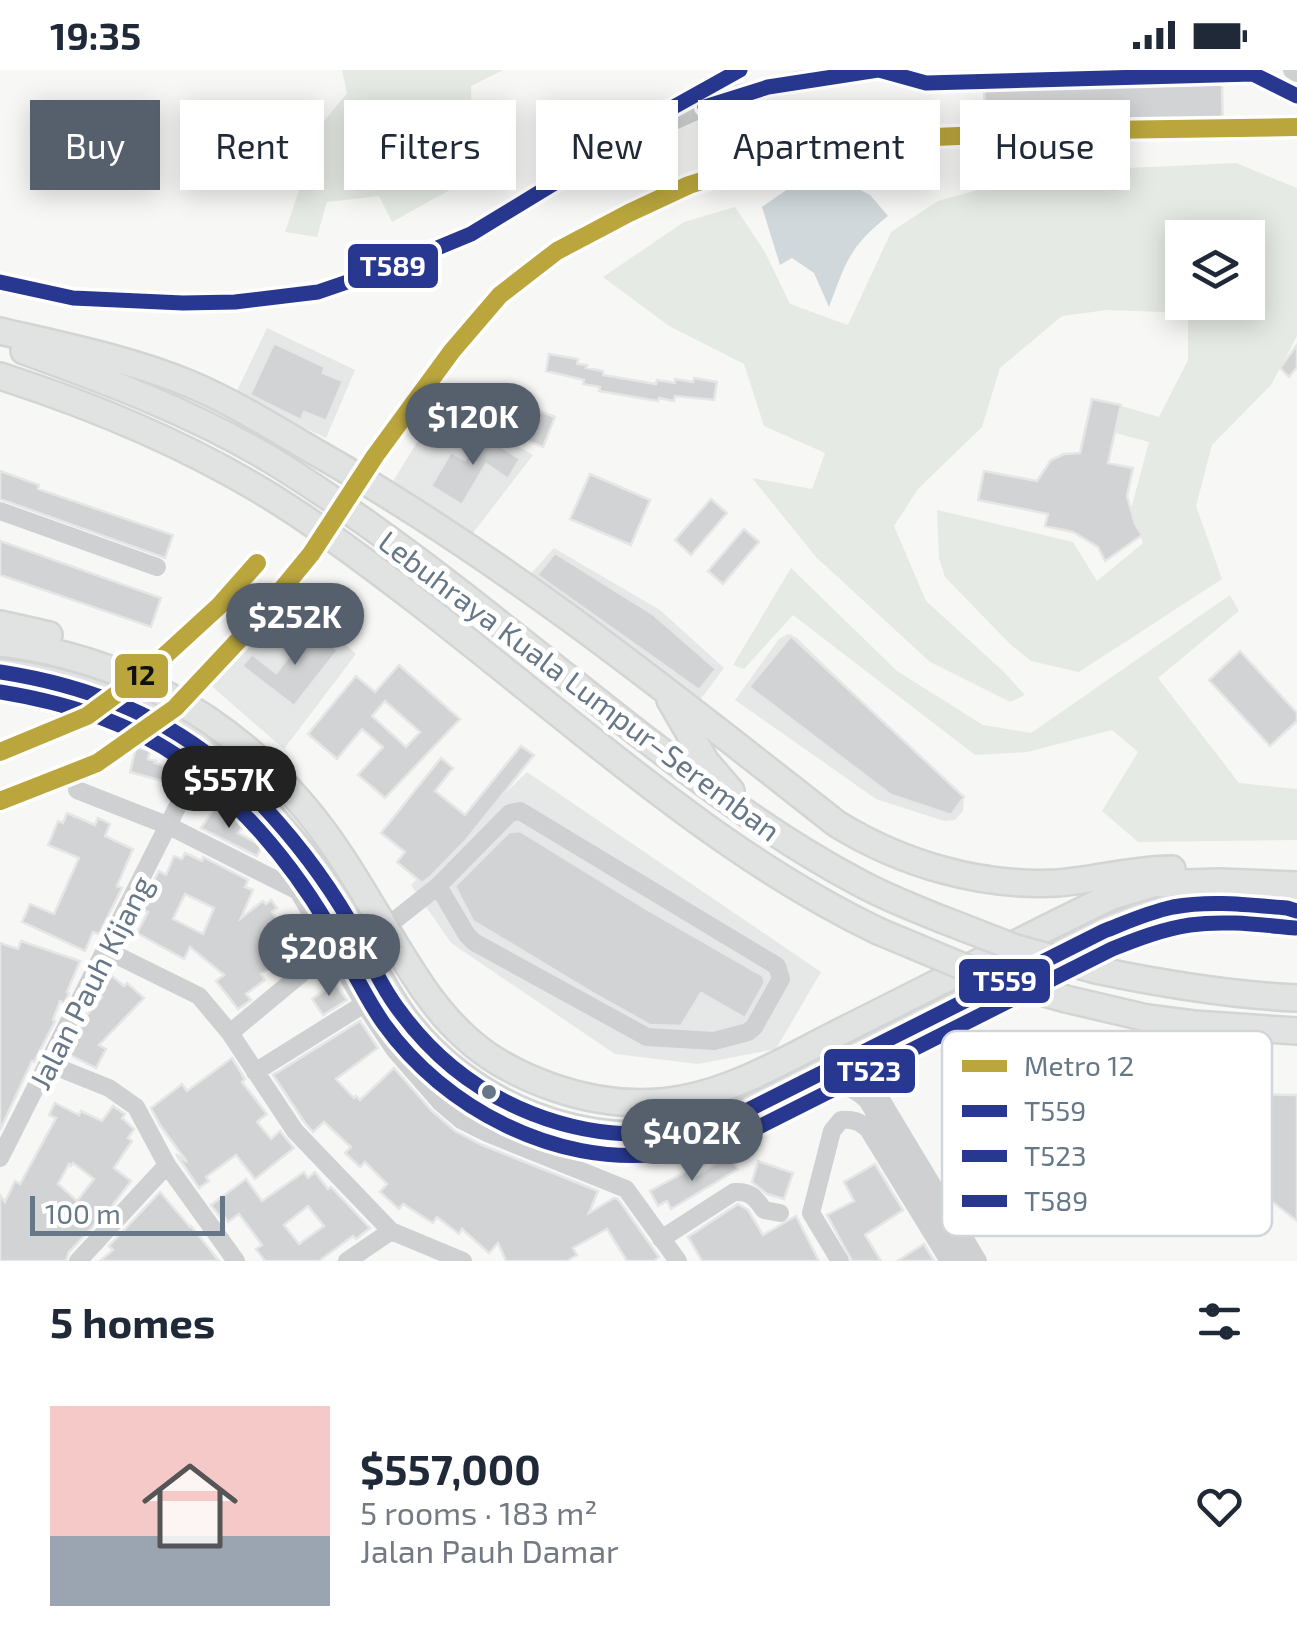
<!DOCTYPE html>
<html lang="en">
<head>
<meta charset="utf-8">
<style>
	body { margin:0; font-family:"Exo 2",sans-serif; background:#f6f6f7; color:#1f2937; height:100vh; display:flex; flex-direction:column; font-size:38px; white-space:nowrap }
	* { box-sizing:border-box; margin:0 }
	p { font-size:32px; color:#747a83 }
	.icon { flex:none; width:55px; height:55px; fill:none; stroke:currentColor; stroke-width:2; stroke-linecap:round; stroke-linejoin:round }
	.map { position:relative; height:1191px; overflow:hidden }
	.details { display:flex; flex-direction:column; background:#fff; flex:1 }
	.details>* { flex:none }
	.top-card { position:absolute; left:30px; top:30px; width:1238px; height:90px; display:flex; gap:20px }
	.tools { position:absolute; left:1165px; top:150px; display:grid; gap:20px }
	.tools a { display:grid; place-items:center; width:100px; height:100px; border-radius:0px; background:#fff; box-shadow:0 5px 25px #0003; font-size:50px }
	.scale { position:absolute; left:30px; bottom:25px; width:195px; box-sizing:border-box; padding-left:10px; border:5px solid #667787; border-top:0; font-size:28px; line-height:35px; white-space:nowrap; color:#667787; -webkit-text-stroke:8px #fff; paint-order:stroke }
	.price { position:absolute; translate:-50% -85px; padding:0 22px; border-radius:35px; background:#56606d; color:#fff; font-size:32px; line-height:65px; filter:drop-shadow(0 2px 5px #0008) }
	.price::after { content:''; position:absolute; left:50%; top:60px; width:30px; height:22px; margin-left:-15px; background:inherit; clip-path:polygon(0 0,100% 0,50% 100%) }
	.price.on { background:#222; color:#fff }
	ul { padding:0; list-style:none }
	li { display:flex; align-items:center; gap:30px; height:250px; padding:0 50px }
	li span { display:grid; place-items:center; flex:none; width:280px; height:200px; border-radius:0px; color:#555 }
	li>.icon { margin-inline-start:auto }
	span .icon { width:120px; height:120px; fill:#fffc; stroke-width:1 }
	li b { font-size:42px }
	h2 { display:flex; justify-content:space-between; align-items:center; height:120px; padding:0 50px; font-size:42px }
	.pill { padding:0 35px; border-radius:0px; background:#fff; box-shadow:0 5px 25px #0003; font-size:35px; line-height:90px }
	.pill.on { background:#56606d; color:#fff }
	.status { display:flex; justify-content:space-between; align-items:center; height:70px; padding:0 50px; background:#fff; direction:ltr }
	.status svg { height:28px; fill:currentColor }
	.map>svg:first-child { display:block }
</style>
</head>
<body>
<div class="status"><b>19:35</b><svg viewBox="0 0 49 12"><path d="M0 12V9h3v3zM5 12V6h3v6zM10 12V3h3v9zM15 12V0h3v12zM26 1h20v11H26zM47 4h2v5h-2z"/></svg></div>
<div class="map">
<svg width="1297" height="1191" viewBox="0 0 1297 1191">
	<rect width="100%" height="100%" fill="#f7f7f6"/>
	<!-- built -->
	<path fill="#e6e7e7" d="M267,258l88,42 -29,68 -91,-43z
		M441,333l92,52 -60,78 -81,-50z
		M554,478l106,62 64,58 -26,35 -172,-124z
		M290,524l66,60 -72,95 -77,-67z
		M788,564l9,4 167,163 -1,10 -8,9 -11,1 -68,-22 -141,-99 44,-61z
		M527,702l294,200 -45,77 -78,15 -83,-10 -164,-111 -40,-58z"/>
	<!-- green -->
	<path fill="#e6eae4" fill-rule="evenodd" d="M342,0h161l-32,16 2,91 -81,45 -13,-26 -52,6 -10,35 -32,-5 36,-107 26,-32z
		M1236,93l61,25v148l-26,49 -59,60 -16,61 26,73 -143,93 -48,-11 -20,-16 -66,-68 -6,-19 -2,-48 136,32 24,39 46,-38 -12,-34 18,-67 -41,-11 7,-27 44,13 29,-57v-47l-81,-3 -45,6 -62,52 -18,59 -64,62 -24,37 32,75 77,70 22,24 -15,7 -80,-40 -114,-105 -64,-79 60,11 13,-36 -61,-27 -20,-62 -75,-38 -66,-49 81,-55 51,-15 30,45 25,52 58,21 43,-93 47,-31 104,-29zM1182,168h66v64h-66z
		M791,498l106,103 86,54 48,8 199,-138 9,16 -81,67 81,105 58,6v51l-159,2 -36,-31 36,-59 -26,-22 -85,22 -52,3 -182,-140 -49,54 -11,-4z"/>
	<!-- water -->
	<path fill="#d0d8db" d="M818,98l52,27 18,21c-39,31 -42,46 -59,91l-15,-34 -22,-15 -12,7 -18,-58z"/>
	<!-- building -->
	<path fill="#d2d3d4" stroke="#e6e6e6" stroke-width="2.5" fill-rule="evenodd" d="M1222,13l1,55 -237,6 -2,-55z
		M274,273l51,24 -2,6 20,8 -17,40 -22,-9 -3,8 -51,-25z
		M1297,275v22l-8,10 -9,-9z
		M549,284l29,5 -1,5 10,1 -1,3 17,3v4l53,9 1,-4 18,3v-4l18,3 1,-4 23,4 -3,18 -39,-4 -1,5 -15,-3 -1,3 -59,-10 1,-4 -17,-3 1,-4 -38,-9z
		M497,324l58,23 -12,30 -58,-23z
		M1092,329l29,6 -13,58 25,5 -6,28 8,28 7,11 -37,26 -7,-14 -25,-15 -28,-6 3,-12 -70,-14 6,-29 53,10 14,-21 13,-6 16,-1z
		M481,363l39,26 -12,20 -22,-15 -24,41 -31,-19 20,-34 14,8z
		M0,401l39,14 -1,4 135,46 -8,23 -165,-59z
		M590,404l60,26 -19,45 -61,-26z
		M711,429l16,14 -36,42 -16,-15z
		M744,459l15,13 -36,42 -15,-13z
		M0,471l161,57 -10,29 -151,-52z
		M555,483l99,62 62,54 -17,21 -162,-115z
		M310,559l28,21 -44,56 -52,-40 10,-12 24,19z
		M791,566l173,161 -13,18 -60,-20 -142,-108z
		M1240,581l57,62v8l-27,25 -61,-66z
		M399,595l61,54 -75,79 -27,-23 25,-28 -21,-18 -25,30 -29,-25 48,-58 19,16zM385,631l35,31 -14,15 -34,-31z
		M521,676l13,9 -68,85 -36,37 -8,6 -25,-21 8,-10 -24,-19 60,-75 12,10 -18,23 30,24z
		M136,677l14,4 -2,8 8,2 -1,2 23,7 -5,14 -43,-12z
		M216,736l28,19 -6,8 24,13 -5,10 -56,-28z
		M67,743l28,12 3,-7 12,6 -5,12 28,13 -16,37 5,2 -23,46 -6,-2 -8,19 -63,-29 8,-18 24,10 25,-56 -31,-13 10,-24 5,2z
		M520,761l128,79 115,66 2,6 -20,36 -44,-25 -20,33 -31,-1 -59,-33 -118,-71 -18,-35 54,-54z
		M185,783l17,8 1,-4 45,23 -3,7 8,3 -12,28 22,-17 3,3 5,-4 6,8 -5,4 12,16 11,-8 14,22 -48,32 4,6 -19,14 5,6 -13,9 -22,-28 8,-6 -34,-28 -6,12 -47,-26 11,-21 -8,-4 19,-37 7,4 8,-19 8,3zM185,824l29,14 -11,26 -30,-15z
		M21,871l59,20 -13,31 2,1 -5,10 -4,-2 -7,19 2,1 -21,41 -2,-1 -32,69v-187l18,6z
		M111,905l13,11 3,-3 17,15 -45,47 7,4 -10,19 -28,-14 13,-27 7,-9 -2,-2 16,-19 -5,-4 3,-6z
		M335,913l12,17 -24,15 -11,-16z
		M360,951l18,27 -42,31 18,19 2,-2 4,4 34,-32 38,43 23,20 27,14 116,46 -9,22 25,-15 4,1 41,58 -5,4h-27l-20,-32 -34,19 4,7 -10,6h-61l-8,-18 -9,10 -27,-24 -3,5 -22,-17 -4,6 -30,-19 -4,5 -19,-17 7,-8 -22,-22 -5,5 -15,-14 6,-6 -27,-25 -11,10 -8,-9 -32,-48z
		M232,988l13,21 -3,3 25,32 -10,8 14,17 9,-8 14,17 -39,31 -19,-24 -30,22 3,4 -10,7 -23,-34 11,8 -27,-37 -9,-17 31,-24 5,7z
		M1165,1022l132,3v126l-112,-87 2,-24 -23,-2z
		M55,1033l24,12 2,-4 21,10 11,-15 12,8 -3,4 12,11 -6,9 4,3 -18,27 17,13 -19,25 -43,46 -3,9h-66v-66l5,7 10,-21 5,3 36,-66 -7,-3zM73,1093l21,16 -17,22 -19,-17 11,-20 2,2z
		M724,1088l2,3 5,-3 7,11 -67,40 -4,-8 -9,5 -8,-15 37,-20 4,8z
		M758,1091l35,12 -9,26 -17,-5 -15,-12z
		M875,1094l28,46 -38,25 16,26h-29l-25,-46 27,-14 -10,-19z
		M304,1102l4,6 7,-6 13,17 3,-2 39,41 -14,11 -3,-3 -34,25h-54l-9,-12 6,-4 -23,-31 -11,8 -4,-6 -3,2 -10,-13 35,-26 16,22zM308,1136l16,20 -25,18 -15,-19z
		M160,1122l30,35 1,-1 28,35h-119l13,-11 -4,-4z
		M738,1134l10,6 15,25 33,-19 23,45h-117l-14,-24z
		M924,1174l10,17h-37z"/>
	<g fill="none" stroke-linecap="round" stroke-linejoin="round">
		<defs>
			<path id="highway" d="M0,261c64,15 130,28 190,53 45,19 86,45 127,69 185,105 353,240 520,371 65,40 144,63 220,59 39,-3 76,-14 115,-14
				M24,281c86,31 171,63 249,110 125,77 238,173 353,263 75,58 149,114 232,158 27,15 56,26 83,37
				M0,306c106,34 209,78 301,140 98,67 189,143 282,217 93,74 187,146 295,198
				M0,554l49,11
				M0,573c117,14 223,69 300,159 35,40 61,86 88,131 23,37 44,74 76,103 25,24 59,41 91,52 41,14 84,19 127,11 59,-11 113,-45 166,-71 88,-44 175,-89 264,-132l41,-12 67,-2 77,3
				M0,602c89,10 180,48 243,113 36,38 71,79 99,124 21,34 36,73 60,106 65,90 185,139 294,113 17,-4 34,-11 50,-17l358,-180c22,-9 44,-18 67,-23 41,-9 85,-3 126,0
				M670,630l36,62 25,29
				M1096,900c67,14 133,25 201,28
				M1066,929l81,19 47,6 103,7"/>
		</defs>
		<!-- highway casing -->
		<use href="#highway" stroke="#d3d4d4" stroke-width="30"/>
		<!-- minor -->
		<path stroke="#ced0d1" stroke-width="18" d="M1239,0l14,4 44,22
			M1292,0l5,3
			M658,58l74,-33 66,-15 80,-10
			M0,212l73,16 110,5 52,-1 83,-10 76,-26 77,-32 128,-78 71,-47 70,-39
			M0,441l157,56
			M77,720l92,36 129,65 66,113 30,45 47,54 20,17 26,13 139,56 52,72
			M385,858l53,-42 72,-73 10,-2 257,155 4,13 -27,48 -6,5 -34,9 -67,-4 -173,-95 -7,-7 -29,-49
			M106,880l93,46 31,37 65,98 96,100 72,30
			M230,963l102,-85
			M883,972c-11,18 -17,25 -9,46l104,173
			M49,994l60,24 27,19 31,58 69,96
			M255,1002l109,-68
			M810,1012c23,-1 40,2 57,18l96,161
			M0,1088l205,-406
			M661,1169l73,-47c16,-1 21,5 30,18l16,3
			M78,1191l89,-96
			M347,1191l44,-30
			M840,1191l-29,-48 21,-82 9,-11c12,-1 18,1 27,9l81,132"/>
		<!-- highway -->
		<use href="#highway" stroke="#e1e2e2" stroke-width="25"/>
		<defs>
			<path id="highway-bridge" d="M941,849l75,29 80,22
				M878,861l110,46 78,22"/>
		</defs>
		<!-- highway-bridge casing -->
		<use href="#highway-bridge" stroke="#d3d4d4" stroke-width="30" stroke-linecap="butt"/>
		<!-- highway-bridge -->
		<use href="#highway-bridge" stroke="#e1e2e2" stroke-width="25"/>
		<defs>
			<path id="bus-1" d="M0,602c91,14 176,47 243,113 40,40 78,87 107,137 17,31 30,64 52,92 68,91 182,137 294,114 17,-3 34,-11 50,-17l358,-180c23,-9 45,-19 69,-24 38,-7 76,-2 114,1l10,3"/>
			<path id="bus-2" d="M0,622c75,12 149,36 207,87 47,41 89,92 121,146 19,32 34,68 56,99 60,84 171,142 276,130 33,-4 64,-13 95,-25l357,-180c25,-10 51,-20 78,-24 35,-5 71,0 105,3"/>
			<path id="bus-3" d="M879,0l47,13 327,-9 44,22
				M705,37l63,-20 110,-17
				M0,212l73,16 110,5 52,-1 83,-10 76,-26 77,-32 128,-78 71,-47 70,-39"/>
		</defs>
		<!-- bus-1 casing -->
		<use href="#bus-1" stroke="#fff" stroke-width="22"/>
		<!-- bus-2 casing -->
		<use href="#bus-2" stroke="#fff" stroke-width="22"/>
		<!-- bus-3 casing -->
		<use href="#bus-3" stroke="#fff" stroke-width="22"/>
		<!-- bus-1 -->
		<use href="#bus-1" stroke="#283890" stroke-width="15"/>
		<!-- bus-2 -->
		<use href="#bus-2" stroke="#283890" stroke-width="15"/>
		<!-- bus-3 -->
		<use href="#bus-3" stroke="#283890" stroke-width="15"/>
		<defs>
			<path id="metro-1" d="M0,682l87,-36 61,-45 71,-65 38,-43
				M0,731l97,-38 78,-55 75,-80 61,-74 64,-98 77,-105 48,-56 57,-44 72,-38 60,-28 66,-21 75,-18 81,-8 192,-8 194,-3"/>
		</defs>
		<!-- metro-1 casing -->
		<use href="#metro-1" stroke="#fff" stroke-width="25"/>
		<!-- metro-1 -->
		<use href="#metro-1" stroke="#baa63d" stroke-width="18"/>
	</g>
	<!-- markers -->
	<circle fill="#667787" stroke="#fff" stroke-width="4" cx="489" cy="1022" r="9"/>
	<g text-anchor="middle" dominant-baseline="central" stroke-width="10" stroke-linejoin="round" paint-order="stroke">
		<!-- street labels -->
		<g font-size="30" fill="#667787" stroke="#fff">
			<text transform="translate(580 615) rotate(37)">Lebuhraya Kuala Lumpur–Seremban</text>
			<text transform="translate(90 912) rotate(-63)">Jalan Pauh Kijang</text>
		</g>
	</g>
	<!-- legend -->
	<rect x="942" y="961" width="330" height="205" rx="15" fill="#fff" stroke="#d1d6db" stroke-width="2.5"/>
	<rect x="962" y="990" width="45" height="12" fill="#baa63d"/>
	<rect x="962" y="1035" width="45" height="12" fill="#283890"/>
	<rect x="962" y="1080" width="45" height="12" fill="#283890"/>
	<rect x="962" y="1125" width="45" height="12" fill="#283890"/>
	<g font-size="28" fill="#667787">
		<text x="1024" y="1006">Metro 12</text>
		<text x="1024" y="1051">T559</text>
		<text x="1024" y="1096">T523</text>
		<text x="1024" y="1141">T589</text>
	</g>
	<g stroke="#fff" stroke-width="4">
		<rect x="346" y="172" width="94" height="48" rx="10" fill="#283890"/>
		<rect x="113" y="582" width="57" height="48" rx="10" fill="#baa63d"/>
		<rect x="957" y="887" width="95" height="48" rx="10" fill="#283890"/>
		<rect x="822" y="977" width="95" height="48" rx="10" fill="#283890"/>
	</g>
	<g font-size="28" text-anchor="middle" font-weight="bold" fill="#fff">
		<text x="393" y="206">T589</text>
		<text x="1005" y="921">T559</text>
		<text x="869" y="1011">T523</text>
	</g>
	<g font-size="28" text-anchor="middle" font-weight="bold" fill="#111">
		<text x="141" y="615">12</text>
	</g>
</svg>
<div class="tools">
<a><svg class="icon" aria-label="layers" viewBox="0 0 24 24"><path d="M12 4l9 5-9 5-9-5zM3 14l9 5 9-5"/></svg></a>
</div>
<div class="scale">100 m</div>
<b class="price" style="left:473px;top:398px">$120K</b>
<b class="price" style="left:295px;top:598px">$252K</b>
<b class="price on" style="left:229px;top:761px">$557K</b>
<b class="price" style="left:329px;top:929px">$208K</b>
<b class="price" style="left:692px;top:1114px">$402K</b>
<div class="top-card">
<a class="pill on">Buy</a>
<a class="pill">Rent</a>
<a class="pill">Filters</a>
<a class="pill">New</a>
<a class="pill">Apartment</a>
<a class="pill">House</a>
</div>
</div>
<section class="details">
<h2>5 homes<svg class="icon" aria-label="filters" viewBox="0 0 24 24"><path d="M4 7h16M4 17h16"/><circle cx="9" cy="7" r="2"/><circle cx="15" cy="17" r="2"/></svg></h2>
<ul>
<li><span style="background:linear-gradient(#f6c9c9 65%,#9aa5b1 0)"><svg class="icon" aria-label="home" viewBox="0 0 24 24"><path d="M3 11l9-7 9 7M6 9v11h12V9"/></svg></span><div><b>$557,000</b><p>5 rooms · 183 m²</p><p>Jalan Pauh Damar</p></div><svg class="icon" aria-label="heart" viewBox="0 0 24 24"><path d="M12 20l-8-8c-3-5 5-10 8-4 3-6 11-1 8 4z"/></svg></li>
</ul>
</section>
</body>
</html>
